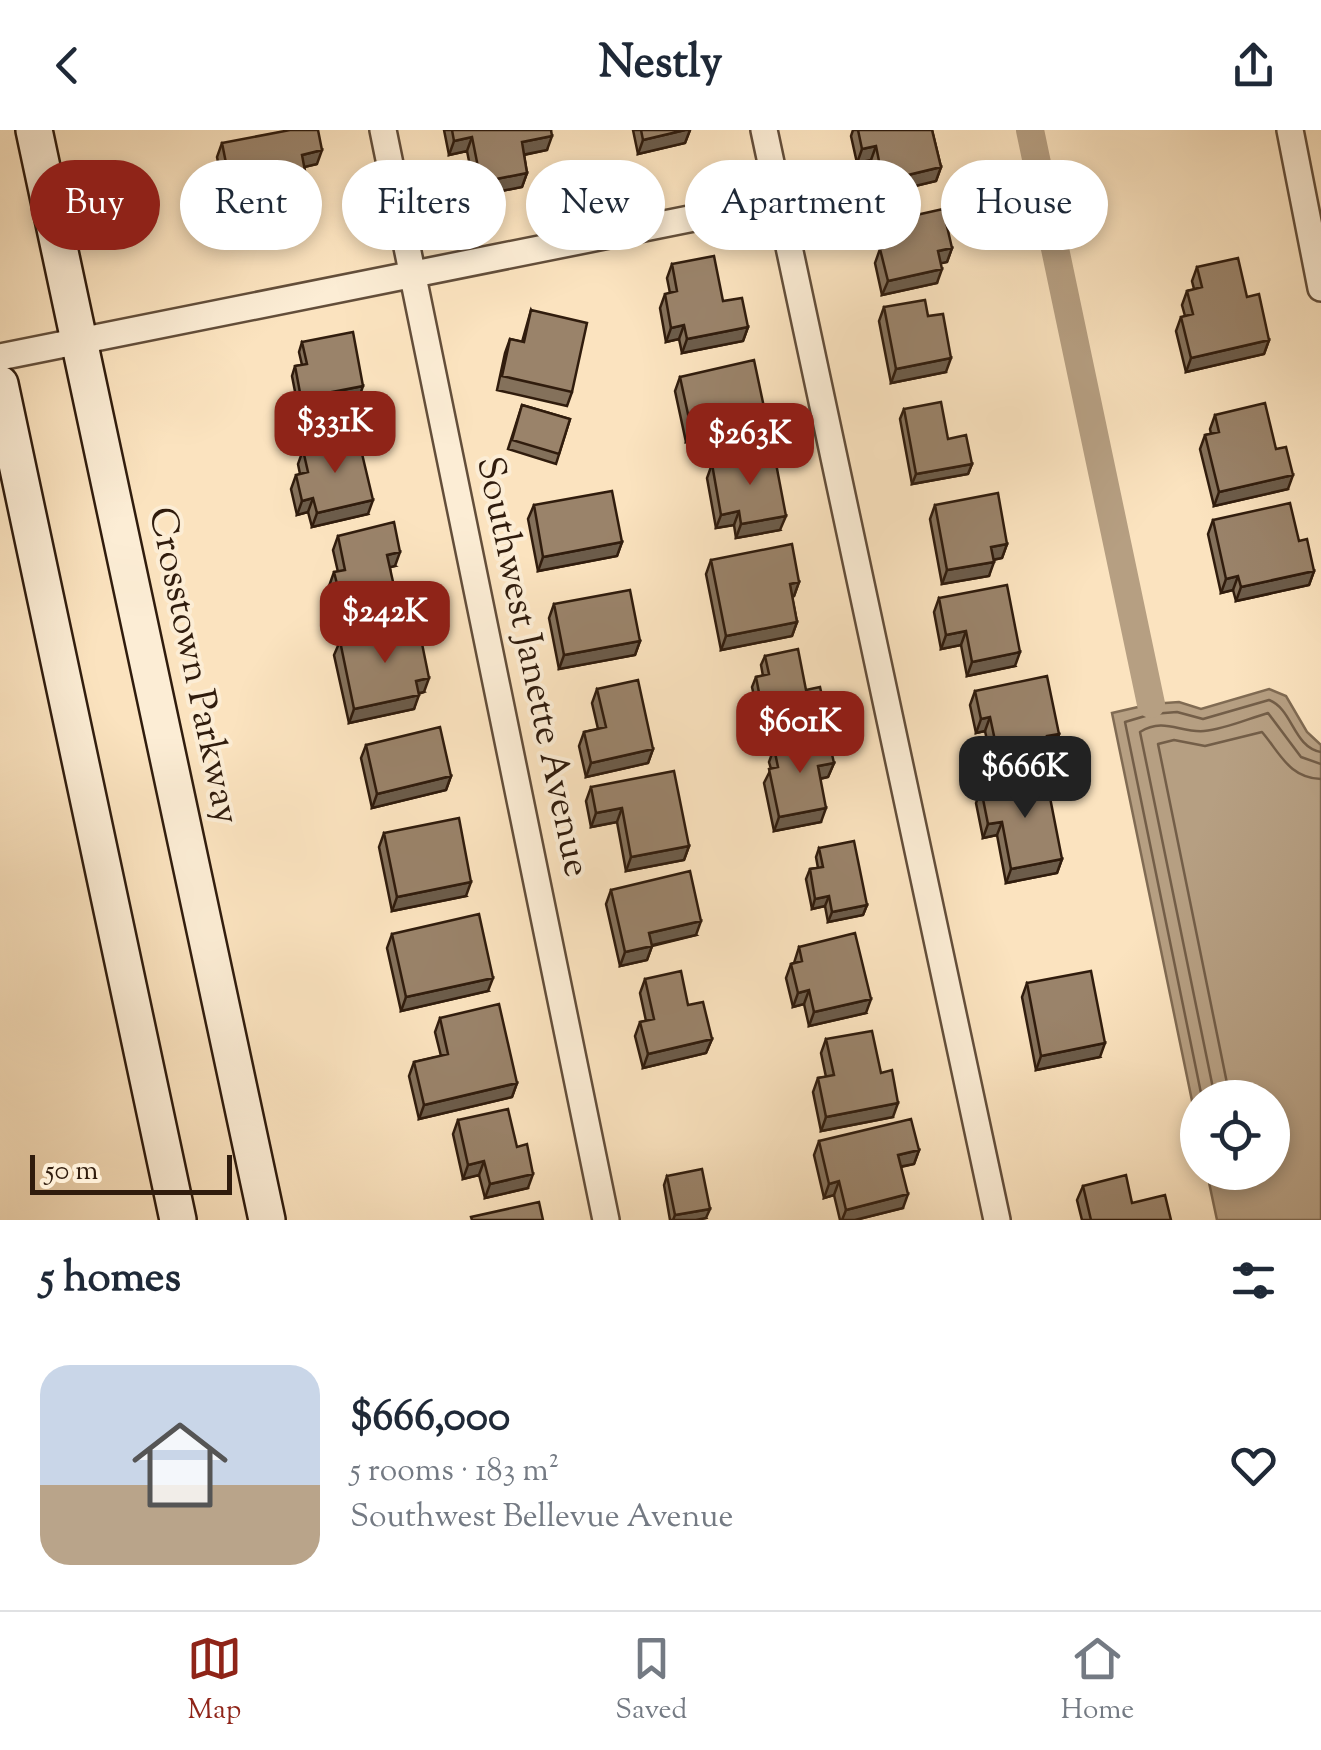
<!DOCTYPE html>
<html lang="en">
<head>
<meta charset="utf-8">
<style>
	body { margin:0; font-family:"Sorts Mill Goudy",serif; background:#f6f6f7; color:#1f2937; height:100vh; display:flex; flex-direction:column; font-size:38px; white-space:nowrap }
	* { box-sizing:border-box; margin:0 }
	p { font-size:32px; color:#747a83 }
	.icon { flex:none; width:55px; height:55px; fill:none; stroke:currentColor; stroke-width:2; stroke-linecap:round; stroke-linejoin:round }
	.map { position:relative; height:1090px; overflow:hidden }
	.panel { display:flex; flex-direction:column; background:#fff; flex:1 }
	.panel>* { flex:none }
	.top-card { position:absolute; left:30px; top:30px; width:1262px; height:90px; display:flex; gap:20px }
	.buttons { position:absolute; left:1180px; top:950px; display:grid; gap:20px }
	.buttons a { display:grid; place-items:center; width:110px; height:110px; border-radius:50%; background:#fff; box-shadow:0 5px 15px #0003; font-size:50px }
	.scale { position:absolute; left:30px; bottom:25px; width:202px; box-sizing:border-box; padding-left:10px; border:5px solid #301c0d; border-top:0; font-size:28px; line-height:35px; white-space:nowrap; color:#301c0d; -webkit-text-stroke:8px #fcedd5; paint-order:stroke }
	.price { position:absolute; translate:-50% -85px; padding:0 22px; border-radius:20px; background:#8f2418; color:#fff; font-size:32px; line-height:65px; filter:drop-shadow(0 2px 5px #0008) }
	.price::after { content:''; position:absolute; left:50%; top:60px; width:30px; height:22px; margin-left:-15px; background:inherit; clip-path:polygon(0 0,100% 0,50% 100%) }
	.price.active { background:#222; color:#fff }
	ul { padding:0; list-style:none }
	li { display:flex; align-items:center; gap:30px; height:250px; padding:0 40px }
	li span { display:grid; place-items:center; flex:none; width:280px; height:200px; border-radius:30px; color:#555 }
	li>.icon { margin-inline-start:auto }
	span .icon { width:120px; height:120px; fill:#fffc; stroke-width:1 }
	li b { font-size:42px }
	h2 { display:flex; justify-content:space-between; align-items:center; height:120px; padding:0 40px; font-size:42px }
	.pill { padding:0 35px; border-radius:45px; background:#fff; box-shadow:0 5px 15px #0003; font-size:35px; line-height:90px }
	.pill.active { background:#8f2418; color:#fff }
	header { display:flex; justify-content:space-between; align-items:center; height:130px; padding:0 40px; background:#fff; font-size:45px; font-weight:700 }
	.menu { display:flex; justify-content:space-around; align-items:center; height:140px; border-top:2px solid #e0e1e3; background:#fff; font-size:28px; color:#747a83 }
	.menu a { display:grid; justify-items:center; gap:5px }
	.menu .active { color:#8f2418 }
	.map>svg:first-child { display:block }
</style>
</head>
<body>
<header><svg class="icon" aria-label="back" viewBox="0 0 24 24"><path d="M15 5l-7 7 7 7"/></svg>Nestly<svg class="icon" aria-label="share" viewBox="0 0 24 24"><path d="M12 15V3M7 8l5-5 5 5M5 13v7h14v-7"/></svg></header>
<div class="map">
<svg width="1321" height="1090" viewBox="0 0 1321 1090">
	<rect width="100%" height="100%" fill="#fbe3bf"/>
	<filter id="stains"><feTurbulence type="fractalNoise" baseFrequency=".002" numOctaves="4"/><feColorMatrix values="0 0 0 0 .2 0 0 0 0 .09 0 0 0 0 .02 0 0 0 .5 -.17"/></filter>
	<radialGradient id="worn" r=".72"><stop offset=".6" stop-color="#630" stop-opacity="0"/><stop offset="1" stop-color="#630" stop-opacity=".3"/></radialGradient>
	<!-- water -->
	<path fill="#b69f82" stroke="#806b53" stroke-width="2.5" d="M1269,559l17,7 21,36 14,13v475h-104l-10,-47 65,-1v-74h-74l-1,27 -85,-412 39,-9 28,-2 22,7z"/>
	<g fill="none" stroke-linecap="round" stroke-linejoin="round">
		<!-- shore -->
		<path stroke="#735e48" stroke-width="2.5" d="M1202,968l-77,-376 27,-8 25,-2 26,7 66,-19c24,9 24,47 52,52
			M1215,968l-75,-366c24,-15 40,1 64,-1 22,-2 43,-12 64,-18l33,44 20,7
			M1230,968l-72,-354 16,-4 31,6 57,-14c18,21 27,46 59,47"/>
		<!-- canal -->
		<path stroke="#b69f82" stroke-width="28" d="M1030,0l121,574"/>
		<defs>
			<path id="street" d="M383,0l223,1090
				M764,0l233,1090
				M1290,0l31,158
				M0,227l779,-156"/>
			<path id="secondary" d="M34,0l233,1090
				M0,254l178,836"/>
		</defs>
		<!-- street casing -->
		<use href="#street" stroke="#634e3a" stroke-width="30"/>
		<!-- secondary casing -->
		<use href="#secondary" stroke="#301c0d" stroke-width="40"/>
		<!-- street -->
		<use href="#street" stroke="#fcedd5" stroke-width="25"/>
		<!-- secondary -->
		<use href="#secondary" stroke="#fcedd5" stroke-width="35"/>
	</g>
	<!-- wall -->
	<path fill="#84715b" stroke="#301c0d" stroke-width="2.5" d="M444,0h107l-4,20 -23,5 3,18 -5,14 -46,9 -9,-45 -18,4z
		M633,0h57l-5,13 -47,11z
		M853,0h79l9,37 -5,14 -58,14 -7,-35 -14,3 -6,-27z
		M222,13l95,21 -13,3 6,31 -5,14 -41,8 -3,-14 -33,6 -11,-55z
		M885,92l67,26 -5,14 -6,1 -4,20 -55,12 -7,-32 5,-14 2,-1 -2,-12z
		M672,134l51,37 25,26 -5,14 -61,12 -3,-14 -13,3 -6,-34 5,-14 5,-1 -3,-15z
		M1197,137l50,30 22,43 -5,14 -78,18 -10,-41 5,-14 4,-1 -3,-11 5,-14 7,-2 -2,-8z
		M884,177l44,9 18,56 -55,11 -12,-62z
		M531,180l41,82 -5,14 -70,-16 8,-37 5,-14 12,3z
		M302,212l58,53 -62,12 -6,-31 3,-10 7,-1 -3,-13z
		M680,247l85,35 -5,14 -74,16 -11,-51z
		M522,275l48,14 -14,45 -48,-15z
		M904,279l44,30 24,25 -4,10 -56,10 -12,-65z
		M1215,285l61,34 12,40 -74,17 -14,-57 5,-14 6,-1 -1,-5z
		M303,320l65,64 -56,13 -4,-15 -11,3 -6,-26 5,-14 4,-1 -2,-10z
		M712,334l68,66 -44,8 -2,-13 -18,3 -9,-50z
		M534,375l88,37 -5,14 -79,15 -10,-52z
		M935,375l72,39 -5,14 -9,2 -4,16 -47,8 -12,-65z
		M1213,390l86,21 15,30 -5,14 -73,16 -3,-11 -12,3 -13,-59z
		M338,406l57,30 -5,1 3,51 -44,10 -4,-20 -10,2 -6,-24 5,-14h4l-5,-22z
		M711,430l88,22 -5,14 -2,1 5,25 -5,14 -71,14 -15,-76z
		M939,468l76,68 -48,10 -6,-31 -20,4 -7,-37z
		M554,474l86,37 -5,14 -76,14 -10,-51z
		M340,511l84,51 -6,2 -4,15 -65,14 -15,-68z
		M765,526l41,34 16,34 -47,9 -5,-23 -12,3 -6,-26 4,-10 7,-1 -2,-11z
		M597,559l56,60 -5,14 -62,14 -7,-31 5,-14 14,-3 -6,-26z
		M975,561l84,43 -5,14 -5,1 1,5 -5,14 -50,10 -10,-47 -9,2 -6,-28z
		M366,615l85,31 -5,14 -74,18 -11,-50z
		M774,618l60,15 -6,14 -8,2 1,43 -47,9 -10,-48 7,-14 -2,-7z
		M591,657l98,59 -5,14 -58,11 -9,-49 -26,5 -5,-26z
		M981,659l81,70 -5,14 -51,10 -9,-48 -14,3 -7,-35z
		M384,703l82,63 -74,15 -13,-64z
		M819,718l48,57 -4,10 -35,7 -3,-16 -13,3 -6,-30 4,-10 8,-1 -2,-11z
		M611,760l85,45 -44,11 -5,14 -27,6 -14,-62z
		M392,804l96,57 -87,20 -14,-63z
		M799,817l67,66 -57,13 -5,-22 -11,3 -7,-29 5,-14 3,-1z
		M645,849l43,26 24,34 -6,14 -63,15 -8,-32 5,-14 6,-1 -6,-28z
		M1027,853l73,74 -64,13 -14,-73z
		M440,888l77,65 -5,14 -93,22 -10,-43 5,-14 27,-6 -6,-24z
		M826,909l55,34 12,44 -72,14 -8,-39 5,-14 8,-1 -5,-24z
		M458,990l59,27 11,41 -43,10 -6,-23 -16,4 -10,-45z
		M819,1011l100,9 -5,14 -13,3 2,41 -48,12h-15l-6,-25 -10,3 -10,-43z
		M667,1046l39,42 -10,2h-26l-6,-35z
		M1083,1056l49,17 39,17h-89l-5,-20z"/>
	<!-- shaded-wall -->
	<path fill="#6c5c4a" stroke="#301c0d" stroke-width="2.5" d="M685,0h5l-5,13 -47,11 5,-14z
		M552,6l-5,14 -30,6 5,-14z
		M472,7l-5,14 -18,4 5,-14z
		M876,16l-5,14 -14,3 5,-14z
		M322,20l-5,14 -21,5 6,-14z
		M941,37l-5,14 -58,14 5,-14z
		M527,43l-5,14 -46,9 5,-14z
		M266,62l-5,14 -33,6 5,-14z
		M310,68l-5,14 -41,8 5,-14z
		M952,118l-5,14 -14,3 5,-14z
		M942,139l-5,14 -55,12 6,-14z
		M684,195l-5,14 -13,3 5,-14z
		M748,197l-5,14 -61,12 5,-14z
		M1269,210l-5,14 -78,18 5,-14z
		M951,228l-5,14 -55,11 5,-14z
		M363,256l-3,9 -62,12 3,-9z
		M765,282l-5,14 -74,16 5,-14z
		M972,334l-4,10 -56,10 4,-10z
		M1293,345l-5,14 -74,17 5,-14z
		M313,368l-5,14 -11,3 5,-14z
		M373,370l-5,14 -56,13 5,-14z
		M739,381l-5,14 -18,3 5,-13z
		M786,386l-6,14 -44,8 5,-14z
		M622,412l-5,14 -79,15 5,-14z
		M1007,414l-5,14 -16,3 5,-14z
		M400,422l-5,14 -13,3 5,-14z
		M994,432l-5,14 -47,8 5,-14z
		M1314,441l-5,14 -73,16 5,-14z
		M1238,446l-5,14 -12,3 5,-14z
		M799,452l-5,14 -9,2 5,-14z
		M350,464l-5,14 -10,2 5,-14z
		M398,474l-5,14 -44,10 5,-14z
		M797,492l-5,14 -71,14 5,-14z
		M966,501l-5,14 -20,4 5,-14z
		M640,511l-5,14 -76,14 5,-14z
		M1020,522l-5,14 -48,10 5,-14z
		M429,548l-5,14 -13,3 5,-14z
		M419,565l-5,14 -65,14 5,-14z
		M774,571l-4,9 -12,3 3,-10z
		M826,584l-4,10 -47,9 4,-9z
		M990,587l-5,14 -9,2 5,-14z
		M1059,604l-5,14 -13,2 6,-14z
		M653,619l-5,14 -62,14 5,-14z
		M1050,624l-5,14 -50,10 5,-14z
		M834,633l-6,14 -15,3 5,-14z
		M451,646l-5,14 -74,18 5,-14z
		M622,678l-5,14 -26,5 5,-14z
		M826,678l-5,14 -47,9 5,-14z
		M1002,692l-5,13 -14,3 5,-14z
		M689,716l-5,14 -58,11 5,-14z
		M1062,729l-5,14 -51,10 5,-14z
		M471,752l-5,14 -74,15 5,-14z
		M829,766l-4,10 -13,3 3,-10z
		M867,775l-4,10 -35,7 4,-10z
		M701,791l-5,14 -52,12 5,-14z
		M652,816l-5,14 -27,6 5,-14z
		M493,848l-5,13 -87,20 5,-14z
		M809,860l-5,14 -11,3 5,-14z
		M871,869l-5,14 -57,13 5,-14z
		M712,909l-6,14 -63,15 5,-14z
		M1105,913l-5,14 -64,13 5,-14z
		M517,953l-5,14 -93,22 5,-14z
		M898,973l-5,14 -72,14 5,-14z
		M919,1020l-5,14 -21,4 5,-13z
		M484,1031l-5,14 -16,4 5,-14z
		M533,1044l-5,14 -43,10 5,-14z
		M839,1051l-5,14 -10,3 5,-14z
		M908,1064l-5,14 -48,12h-13l4,-10z
		M710,1079l-4,9 -10,2h-23l2,-5z"/>
	<!-- building -->
	<path fill="#9a836a" stroke="#301c0d" stroke-width="2.5" d="M290,0h28l4,20 -20,5 8,43 -41,8 -3,-14 -33,6 -11,-55z
		M452,0h99l1,6 -30,6 5,31 -46,9 -9,-45 -18,4z
		M641,0h44l-42,10z
		M858,0h74l9,37 -58,14 -7,-35 -14,3z
		M943,79l9,39 -14,3 4,18 -54,12 -8,-32 10,-3 -5,-24z
		M714,126l9,45 19,-3 6,29 -61,12 -3,-14 -13,3 -6,-34 12,-3 -5,-27z
		M1238,128l9,39 12,-3 10,46 -78,18 -10,-41 12,-3 -6,-23 15,-4 -5,-20z
		M925,170l3,16 15,-2 8,44 -55,11 -12,-62z
		M531,180l56,13 -15,69 -70,-16 8,-37 14,3z
		M353,202l10,54 -62,12 -6,-32 12,-2 -5,-22z
		M754,230l11,52 -74,16 -11,-51z
		M941,272l7,37 18,-4 6,29 -56,10 -12,-65z
		M1265,273l11,46 10,-2 7,28 -74,17 -14,-57 14,-3 -4,-17z
		M522,275l48,14 -11,35 -47,-14z
		M358,307l15,63 -56,13 -4,-15 -11,3 -6,-26 12,-3 -5,-22z
		M774,323l12,63 -45,8 -2,-13 -18,4 -9,-51z
		M612,361l10,51 -79,15 -9,-52z
		M998,363l9,51 -16,3 3,15 -47,8 -12,-65z
		M1290,373l9,38 8,-2 7,32 -73,16 -3,-11 -12,3 -13,-59z
		M394,392l6,30 -13,3 11,49 -44,10 -4,-20 -10,2 -6,-24 11,-2 -7,-34z
		M792,414l7,38 -9,2 7,38 -71,14 -15,-76z
		M1007,455l13,67 -48,10 -6,-31 -20,4 -7,-37z
		M630,460l10,51 -76,14 -10,-51z
		M418,494l11,54 -13,3 3,14 -65,14 -14,-68z
		M798,519l8,41 14,-3 6,27 -47,10 -5,-23 -13,2 -5,-26 13,-3 -4,-18z
		M1047,546l12,58 -12,2 3,18 -50,10 -10,-47 -9,2 -6,-28z
		M638,550l15,69 -62,14 -7,-31 22,-5 -9,-38z
		M440,597l11,49 -74,18 -11,-49z
		M828,607l6,26 -16,3 8,42 -47,9 -10,-48 9,-2 -4,-19z
		M674,641l15,75 -58,11 -9,-49 -26,5 -5,-26z
		M1046,647l16,82 -51,10 -9,-47 -14,2 -7,-35z
		M459,688l12,64 -74,15 -13,-64z
		M854,711l13,64 -35,7 -3,-16 -14,3 -5,-30 13,-2 -4,-19z
		M690,741l11,50 -52,12 3,13 -27,6 -14,-62z
		M479,784l14,64 -87,19 -14,-63z
		M855,803l16,66 -57,13 -5,-22 -11,3 -7,-29 11,-3 -3,-14z
		M681,841l7,34 15,-3 9,37 -64,15 -8,-32 14,-3 -9,-40z
		M1091,841l14,72 -64,13 -14,-73z
		M499,874l18,79 -93,22 -10,-43 34,-8 -8,-36z
		M872,901l9,42 11,-3 6,33 -72,14 -8,-39 16,-3 -8,-36z
		M508,979l9,38 10,-3 6,30 -43,10 -6,-23 -16,4 -10,-45z
		M911,989l8,31 -21,5 10,39 -62,16 -7,-29 -10,3 -10,-43z
		M702,1039l8,40 -35,6 -8,-39z
		M1126,1045l6,28 33,-8 6,25h-80l-8,-34z
		M539,1072l4,18h-71l-1,-3z"/>
	<g text-anchor="middle" dominant-baseline="central" stroke-width="8" stroke-linejoin="round" paint-order="stroke">
		<!-- street labels -->
		<g font-size="38" fill="#301c0d" stroke="#fcedd5">
			<text transform="translate(192 536) rotate(78)">Crosstown Parkway</text>
			<text transform="translate(531 537) rotate(78)">Southwest Janette Avenue</text>
		</g>
	</g>
	<rect width="100%" height="100%" filter="url(#stains)"/>
	<rect width="100%" height="100%" fill="url(#worn)"/>
</svg>
<div class="buttons">
<a><svg class="icon" aria-label="locate" viewBox="0 0 24 24"><circle cx="12" cy="12" r="6"/><path d="M12 2v4M12 18v4M2 12h4M18 12h4"/></svg></a>
</div>
<div class="scale">50 m</div>
<b class="price" style="left:335px;top:346px">$331K</b>
<b class="price" style="left:750px;top:358px">$263K</b>
<b class="price" style="left:385px;top:536px">$242K</b>
<b class="price" style="left:800px;top:646px">$601K</b>
<b class="price active" style="left:1025px;top:691px">$666K</b>
<div class="top-card">
<a class="pill active">Buy</a>
<a class="pill">Rent</a>
<a class="pill">Filters</a>
<a class="pill">New</a>
<a class="pill">Apartment</a>
<a class="pill">House</a>
</div>
</div>
<section class="panel">
<h2>5 homes<svg class="icon" aria-label="filters" viewBox="0 0 24 24"><path d="M4 7h16M4 17h16"/><circle cx="9" cy="7" r="2"/><circle cx="15" cy="17" r="2"/></svg></h2>
<ul>
<li><span style="background:linear-gradient(#c9d6e8 60%,#b9a48a 0)"><svg class="icon" aria-label="home" viewBox="0 0 24 24"><path d="M3 11l9-7 9 7M6 9v11h12V9"/></svg></span><div><b>$666,000</b><p>5 rooms · 183 m²</p><p>Southwest Bellevue Avenue</p></div><svg class="icon" aria-label="heart" viewBox="0 0 24 24"><path d="M12 20l-8-8c-3-5 5-10 8-4 3-6 11-1 8 4z"/></svg></li>
</ul>
</section>
<nav class="menu">
<a class="active"><svg class="icon" aria-label="map" viewBox="0 0 24 24"><path d="M3 6l6-2 6 2 6-2v14l-6 2-6-2-6 2zM9 4v14M15 6v14"/></svg>Map</a>
<a><svg class="icon" aria-label="saved" viewBox="0 0 24 24"><path d="M7 4h10v16l-5-4-5 4z"/></svg>Saved</a>
<a><svg class="icon" aria-label="home" viewBox="0 0 24 24"><path d="M3 11l9-7 9 7M6 9v11h12V9"/></svg>Home</a>
</nav>
</body>
</html>
